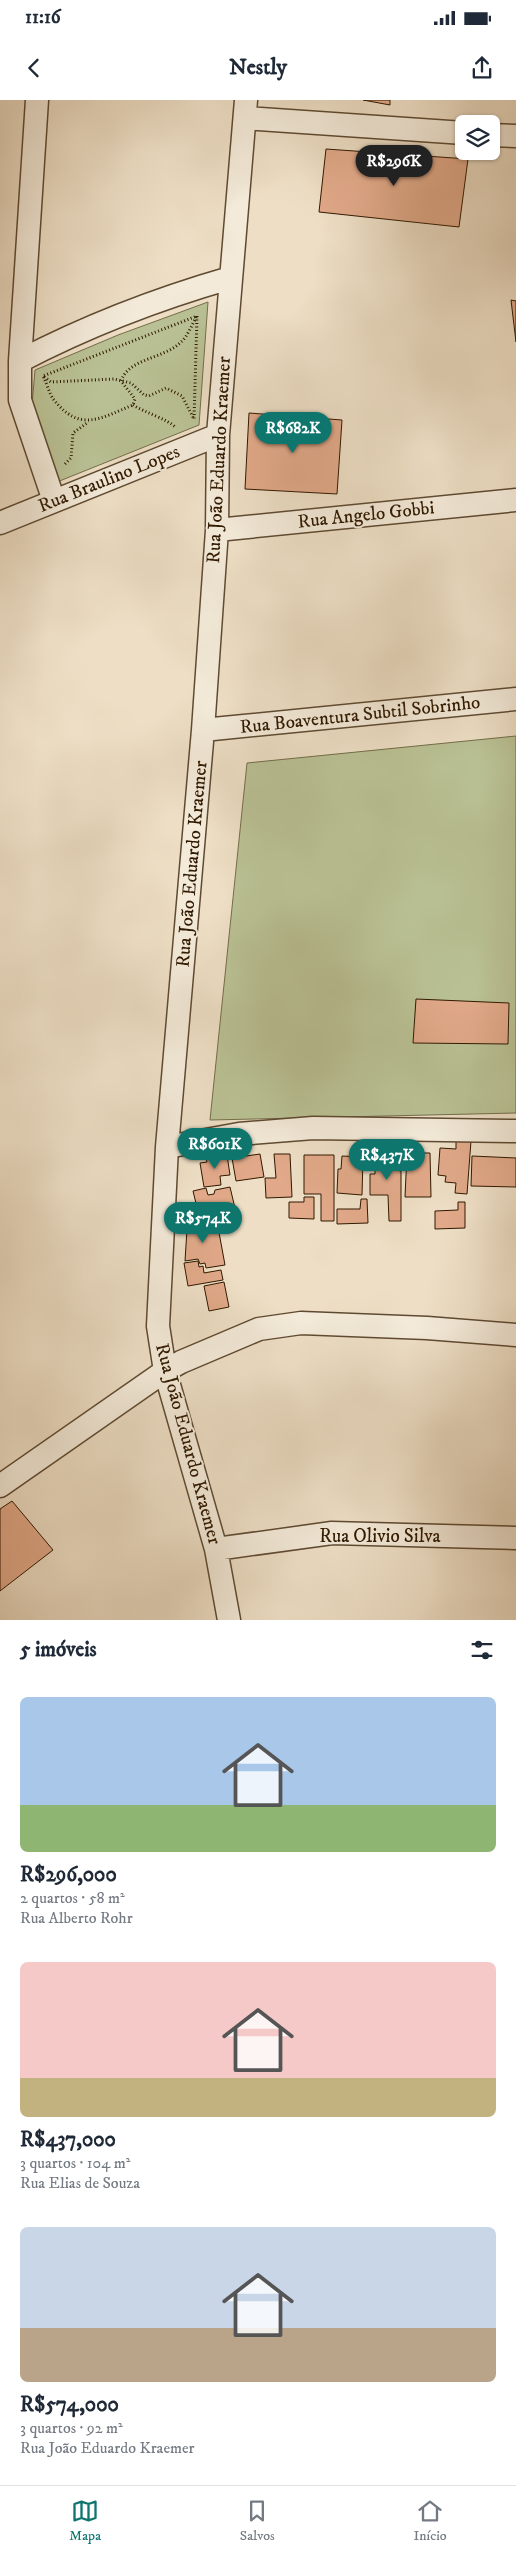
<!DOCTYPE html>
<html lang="pt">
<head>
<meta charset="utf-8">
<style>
	body { margin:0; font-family:"IM FELL DW Pica",serif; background:#f6f6f7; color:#1f2937; height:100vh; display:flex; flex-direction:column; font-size:19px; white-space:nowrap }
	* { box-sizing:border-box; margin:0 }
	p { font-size:16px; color:#747a83 }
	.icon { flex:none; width:28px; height:28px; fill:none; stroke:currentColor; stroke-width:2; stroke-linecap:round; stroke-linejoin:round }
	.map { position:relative; height:1520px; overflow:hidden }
	.details { display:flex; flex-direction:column; background:#fff; flex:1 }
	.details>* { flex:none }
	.buttons { position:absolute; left:455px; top:15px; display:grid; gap:10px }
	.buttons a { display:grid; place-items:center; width:45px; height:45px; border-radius:8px; background:#fff; box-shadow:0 1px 4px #0004; font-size:25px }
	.price { position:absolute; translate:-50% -42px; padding:0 11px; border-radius:18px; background:#0f766e; color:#fff; font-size:16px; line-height:32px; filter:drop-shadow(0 1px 2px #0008) }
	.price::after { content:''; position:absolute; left:50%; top:30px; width:15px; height:11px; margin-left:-8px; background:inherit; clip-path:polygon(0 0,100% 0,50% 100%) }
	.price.on { background:#222; color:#fff }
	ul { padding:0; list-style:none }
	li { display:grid; align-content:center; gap:10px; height:265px; padding:0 20px }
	li span { display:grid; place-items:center; height:155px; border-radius:8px; color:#555 }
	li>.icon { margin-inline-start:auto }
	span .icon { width:90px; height:90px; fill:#fffc; stroke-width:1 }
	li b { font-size:21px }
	h2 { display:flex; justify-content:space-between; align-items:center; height:60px; padding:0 20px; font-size:21px }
	.status { display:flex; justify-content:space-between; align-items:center; height:35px; padding:0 25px; background:#fff; direction:ltr }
	.status svg { height:14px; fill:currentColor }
	header { display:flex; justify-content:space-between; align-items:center; height:65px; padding:0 20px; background:#fff; font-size:22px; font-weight:700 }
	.dock { display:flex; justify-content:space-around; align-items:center; height:70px; border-top:1px solid #e0e1e3; background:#fff; font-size:14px; color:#747a83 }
	.dock a { display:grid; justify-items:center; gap:2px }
	.dock .on { color:#0f766e }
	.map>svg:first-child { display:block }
</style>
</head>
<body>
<div class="status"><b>11:16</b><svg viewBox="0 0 49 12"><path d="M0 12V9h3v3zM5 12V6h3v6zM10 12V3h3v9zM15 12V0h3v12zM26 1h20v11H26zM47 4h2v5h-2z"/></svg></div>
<header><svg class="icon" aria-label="back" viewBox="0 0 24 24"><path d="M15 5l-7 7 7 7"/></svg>Nestly<svg class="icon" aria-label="share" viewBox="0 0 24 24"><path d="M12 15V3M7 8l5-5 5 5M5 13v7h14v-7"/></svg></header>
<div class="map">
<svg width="516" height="1520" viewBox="0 0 516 1520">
	<rect width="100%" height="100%" fill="#eddec5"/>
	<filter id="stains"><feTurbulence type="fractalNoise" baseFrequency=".004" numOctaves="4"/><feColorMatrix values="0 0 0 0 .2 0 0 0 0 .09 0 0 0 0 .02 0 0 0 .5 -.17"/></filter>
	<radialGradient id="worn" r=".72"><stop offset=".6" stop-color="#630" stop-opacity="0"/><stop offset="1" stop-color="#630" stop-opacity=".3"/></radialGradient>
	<!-- green -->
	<path fill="#b9c194" stroke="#746d4a" d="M208,202l-9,123 -142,57 -25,-77 3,-35 83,-35z
		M516,636v377l-306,7 37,-357z"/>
	<!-- building -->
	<path fill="#e1a989" stroke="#301900" d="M363,0h27v5z
		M326,49l142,10 -9,68 -140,-15z
		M511,200l5,1v41z
		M249,313l93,7 -5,74 -92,-5z
		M416,899l93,4 -1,41 -95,-1z
		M456,1039l15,2 -4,53 -12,-1 1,-10 -11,-1 1,-6 -8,-1 2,-27 16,1z
		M370,1051h25v19l6,1v50h-12l-1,-26h-18v-21h5v-6h-5z
		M407,1053h23l1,44h-26z
		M260,1054l4,23 -28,4 -4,-23z
		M274,1054h16l2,43 -26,1 -1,-20h11z
		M227,1055l3,20 -10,1 1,9 -17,2 -4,-24 7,-1 -1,-4z
		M304,1055h30v66h-13v-27h-17z
		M342,1056l21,1 -1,38 -25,-2 1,-24h3z
		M472,1056l44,2v29l-45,-1z
		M230,1087l8,34 -36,7 -9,-37 13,-3 2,7 6,-1 1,-4z
		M304,1097h10v22l-25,-1v-16h15z
		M361,1099h6l1,24 -31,1v-15h23z
		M458,1102h7v26l-30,1v-18l23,-1z
		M196,1111l5,20 17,-4 7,38 -19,3 -1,-5 -5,1 -2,-5 -13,2 3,-48z
		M198,1161l1,6 4,-1 1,7 17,-3 2,10 -35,6 -4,-23z
		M224,1182l5,25 -20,4 -5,-25z
		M12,1401l41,49 -53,41v-82z"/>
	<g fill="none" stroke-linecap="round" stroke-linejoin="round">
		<defs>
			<path id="minor" d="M37,0l-17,261v39l34,101
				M245,18l219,15
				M491,35l25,1
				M20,261c67,-35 137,-62 210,-83
				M0,423l218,-88
				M217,430l299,-30
				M203,630l313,-31
				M167,1047l72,-13 74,-6 203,3
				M0,1386l165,-115 16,-9 78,-33 42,-6 126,5 89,7
				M216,1449l116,-16 184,5
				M229,1520l-13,-71 -51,-178 -7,-45 9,-179 36,-417 14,-200 1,-95 28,-335"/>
		</defs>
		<!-- minor casing -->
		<use href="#minor" stroke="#5f4a31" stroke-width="25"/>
		<!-- path -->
		<path stroke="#301900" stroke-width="3" stroke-dasharray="1 2.5" stroke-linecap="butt" d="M197,216l-3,103 -12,-23 -16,-8 -17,8 -5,-1 -13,-12 -17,-4 -63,3 -8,-6z
			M43,277c3,3 6,17 11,23 26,33 47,18 79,5l2,-6 -14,-18c8,-23 43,-22 60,-39 7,-6 11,-18 16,-26
			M133,305c11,7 36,15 42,22
			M65,364l6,-6 2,-25 14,-10"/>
		<!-- minor -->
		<use href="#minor" stroke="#f3ead9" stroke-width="22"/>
	</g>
	<g text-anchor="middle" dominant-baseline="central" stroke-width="4" stroke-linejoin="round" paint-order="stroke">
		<!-- street labels -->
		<g font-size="19" fill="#301900" stroke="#f3ead9">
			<text transform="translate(219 360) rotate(-87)">Rua João Eduardo Kraemer</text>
			<text transform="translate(109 379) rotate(-22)">Rua Braulino Lopes</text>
			<text transform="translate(366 415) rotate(-6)">Rua Angelo Gobbi</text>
			<text transform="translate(360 615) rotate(-6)">Rua Boaventura Subtil Sobrinho</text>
			<text transform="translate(192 764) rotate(-85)">Rua João Eduardo Kraemer</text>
			<text transform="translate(188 1344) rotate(75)">Rua João Eduardo Kraemer</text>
			<text x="380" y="1436">Rua Olivio Silva</text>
		</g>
	</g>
	<rect width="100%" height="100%" filter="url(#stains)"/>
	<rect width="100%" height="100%" fill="url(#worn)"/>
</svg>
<div class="buttons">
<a><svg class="icon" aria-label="layers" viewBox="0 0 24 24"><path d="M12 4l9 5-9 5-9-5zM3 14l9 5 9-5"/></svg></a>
</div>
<b class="price on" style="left:394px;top:87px">R$296K</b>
<b class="price" style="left:293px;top:354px">R$682K</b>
<b class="price" style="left:215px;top:1070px">R$601K</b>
<b class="price" style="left:387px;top:1081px">R$437K</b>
<b class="price" style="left:203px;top:1144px">R$574K</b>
</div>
<section class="details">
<h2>5 imóveis<svg class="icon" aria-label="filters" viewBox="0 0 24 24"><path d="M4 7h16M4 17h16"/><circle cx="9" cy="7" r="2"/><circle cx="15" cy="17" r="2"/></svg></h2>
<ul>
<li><span style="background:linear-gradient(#a9c7e8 70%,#8fb573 0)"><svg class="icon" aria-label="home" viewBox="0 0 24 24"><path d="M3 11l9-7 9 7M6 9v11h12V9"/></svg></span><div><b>R$296,000</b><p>2 quartos · 58 m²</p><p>Rua Alberto Rohr</p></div></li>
<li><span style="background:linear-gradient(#f6c9c9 75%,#c2b280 0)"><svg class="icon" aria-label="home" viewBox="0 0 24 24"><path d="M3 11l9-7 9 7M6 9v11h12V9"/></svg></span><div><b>R$437,000</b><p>3 quartos · 104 m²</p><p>Rua Elias de Souza</p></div></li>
<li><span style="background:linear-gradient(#c9d6e8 65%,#b9a48a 0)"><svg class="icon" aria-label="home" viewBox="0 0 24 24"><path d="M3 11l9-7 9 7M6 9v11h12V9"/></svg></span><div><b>R$574,000</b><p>3 quartos · 92 m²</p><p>Rua João Eduardo Kraemer</p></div></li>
</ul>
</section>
<nav class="dock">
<a class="on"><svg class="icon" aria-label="map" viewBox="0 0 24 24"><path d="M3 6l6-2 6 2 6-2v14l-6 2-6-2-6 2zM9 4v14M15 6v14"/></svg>Mapa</a>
<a><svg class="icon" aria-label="saved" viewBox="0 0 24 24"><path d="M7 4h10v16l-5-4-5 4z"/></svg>Salvos</a>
<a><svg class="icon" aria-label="home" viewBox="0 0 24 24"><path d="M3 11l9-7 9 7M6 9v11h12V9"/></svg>Início</a>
</nav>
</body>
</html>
